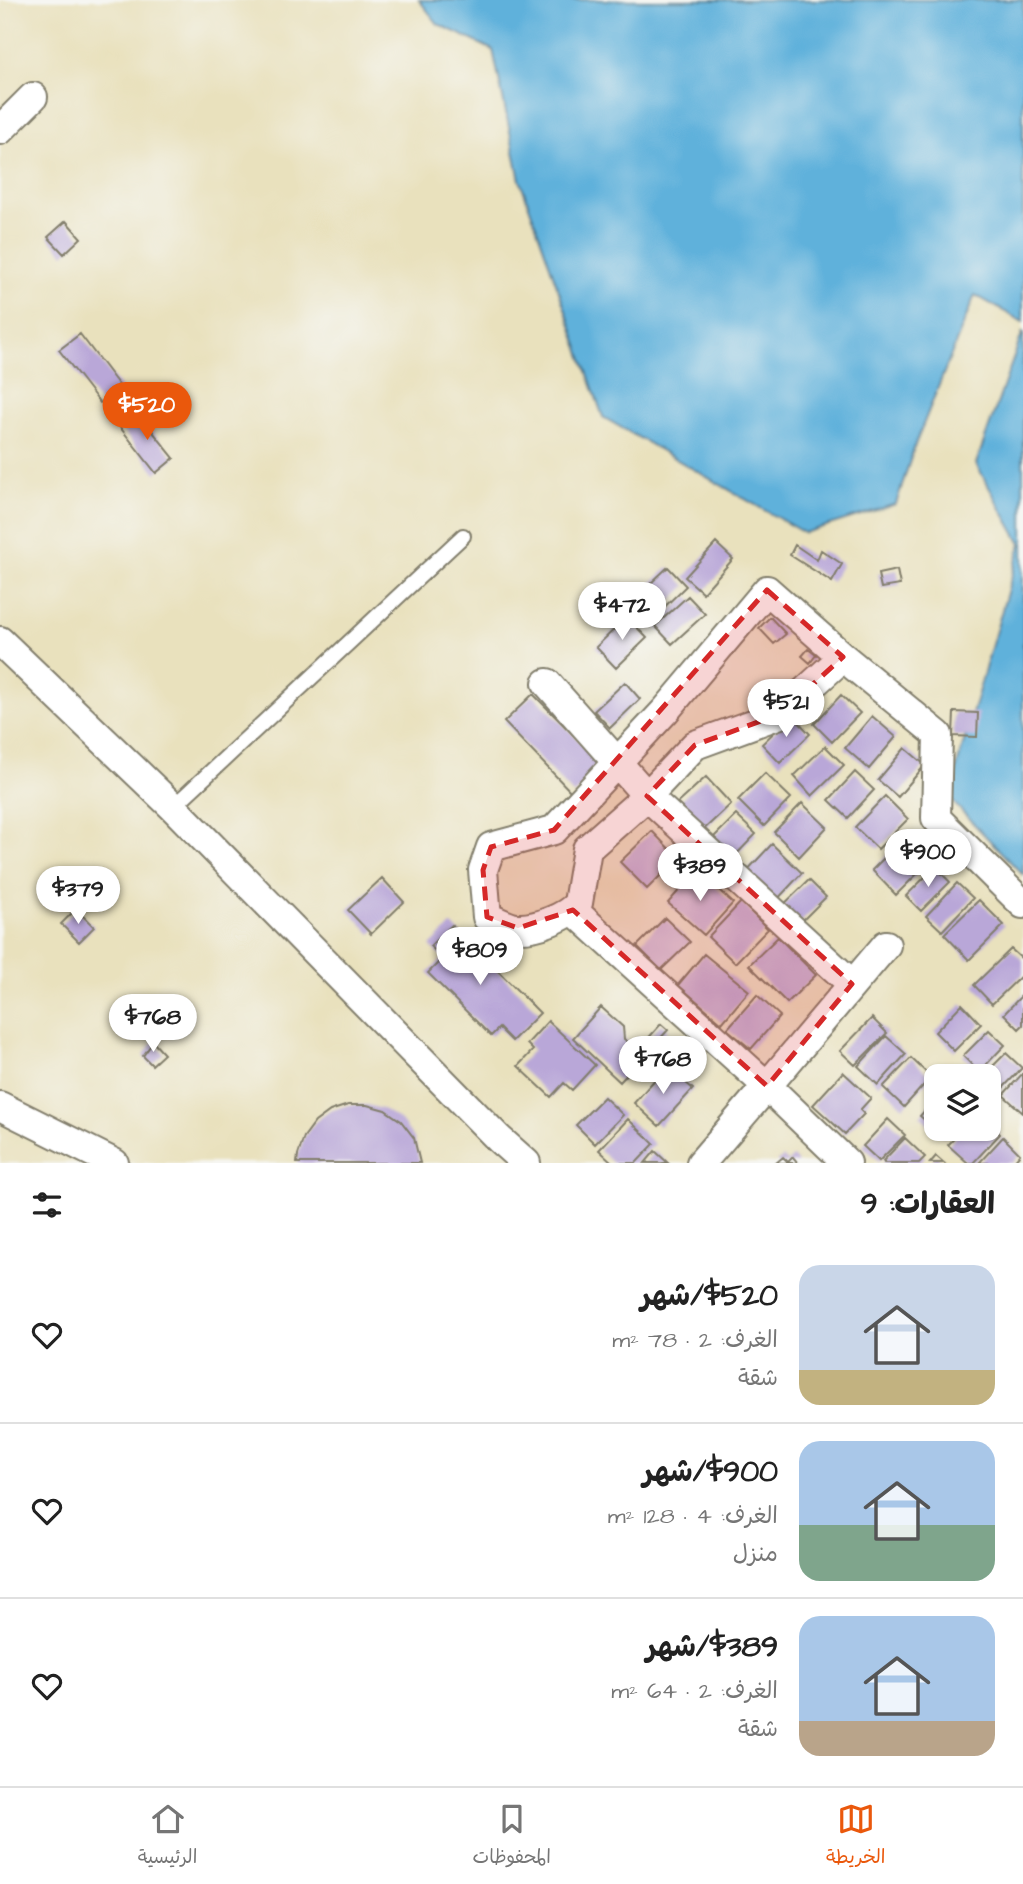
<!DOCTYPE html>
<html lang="ar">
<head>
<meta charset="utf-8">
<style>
	body { margin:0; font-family:"Architects Daughter","Playpen Sans Arabic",sans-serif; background:#f6f6f6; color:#222; direction:rtl; height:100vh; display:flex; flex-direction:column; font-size:26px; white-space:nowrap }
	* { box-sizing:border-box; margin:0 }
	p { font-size:23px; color:#767676 }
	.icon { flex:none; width:38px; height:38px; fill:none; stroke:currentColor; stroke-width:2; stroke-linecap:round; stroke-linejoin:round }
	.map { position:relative; height:1163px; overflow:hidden; direction:ltr }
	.details { display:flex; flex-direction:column; background:#fff; flex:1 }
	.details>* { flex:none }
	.tools { position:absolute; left:924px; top:1064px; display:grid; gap:14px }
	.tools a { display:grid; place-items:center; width:77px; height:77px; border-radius:14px; background:#fff; box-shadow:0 2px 5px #0004; font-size:35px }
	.price { position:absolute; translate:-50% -60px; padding:0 16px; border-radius:24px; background:#fff; color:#222; font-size:23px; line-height:46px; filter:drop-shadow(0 2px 4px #0008) }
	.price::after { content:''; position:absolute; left:50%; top:42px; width:21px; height:16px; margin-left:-10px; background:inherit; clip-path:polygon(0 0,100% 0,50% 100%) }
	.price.active { background:#ea580c; color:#fff }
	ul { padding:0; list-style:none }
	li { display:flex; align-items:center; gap:21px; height:175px; padding:0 28px }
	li+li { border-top:2px solid #e0e0e0 }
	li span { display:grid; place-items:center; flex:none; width:196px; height:140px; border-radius:21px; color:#555 }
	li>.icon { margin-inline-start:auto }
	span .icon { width:84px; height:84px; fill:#fffc; stroke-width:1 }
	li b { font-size:30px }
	h2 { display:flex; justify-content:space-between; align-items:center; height:84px; padding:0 28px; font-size:30px }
	.dock { display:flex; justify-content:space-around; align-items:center; height:98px; border-top:2px solid #e0e0e0; background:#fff; font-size:19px; color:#767676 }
	.dock a { display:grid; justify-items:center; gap:4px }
	.dock .active { color:#ea580c }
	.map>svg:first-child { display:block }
</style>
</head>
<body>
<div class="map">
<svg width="1023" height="1163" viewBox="0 0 1023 1163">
	<rect width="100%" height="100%" fill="#f6f6f2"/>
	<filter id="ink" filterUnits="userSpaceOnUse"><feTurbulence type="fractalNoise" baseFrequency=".0143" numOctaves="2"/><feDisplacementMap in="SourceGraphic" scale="14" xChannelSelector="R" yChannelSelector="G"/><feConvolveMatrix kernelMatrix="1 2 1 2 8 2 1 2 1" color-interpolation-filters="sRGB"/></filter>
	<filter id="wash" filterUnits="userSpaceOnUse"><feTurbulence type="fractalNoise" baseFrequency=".00686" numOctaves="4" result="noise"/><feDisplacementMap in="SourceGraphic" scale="28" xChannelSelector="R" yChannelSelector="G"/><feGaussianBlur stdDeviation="1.57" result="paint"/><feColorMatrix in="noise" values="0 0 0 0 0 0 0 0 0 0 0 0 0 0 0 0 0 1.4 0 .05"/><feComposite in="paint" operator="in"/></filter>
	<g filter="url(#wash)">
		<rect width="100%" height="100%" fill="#e9e1bd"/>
		<!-- water -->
		<path fill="#5fb1db" stroke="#3e667c" stroke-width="2" d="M419,0h604v322l-48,-27 -60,150 -19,59 -92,29 -201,-116 -83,-237 -27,-130 -55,-26z
			M1023,331v544l-75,-78 73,-253 -45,-80z"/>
		<g id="blocks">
			<!-- building -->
			<path fill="#b9a7d8" d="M66,221l15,17 -17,16 -16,-17z
				M80,334l41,54 -21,15 -41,-53z
				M137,412l37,46 -18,15 -37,-47z
				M716,543l17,16 -30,34 -18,-16z
				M795,545l22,15 4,-10 21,14 -10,18 -42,-27z
				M668,567l18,19 -34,33 -19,-19z
				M897,570l3,15 -19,3 -3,-14z
				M688,596l17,18 -33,30 -17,-18z
				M627,617l20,21 -31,30 -20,-21z
				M770,617l16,17 -12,10 -15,-16z
				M808,649l8,6 -6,8 -8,-7z
				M625,682l15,17 -30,29 -16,-17z
				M533,694l71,72 -30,29 -70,-73z
				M841,695l19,18 -28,29 -18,-18z
				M954,712l24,1 -1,24 -24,-1z
				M792,715l18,19 -30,29 -18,-19z
				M872,716l24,21 -27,32 -24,-21z
				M825,746l19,19 -32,31 -18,-20z
				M905,748l20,17 -27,32 -20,-17z
				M855,772l19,18 -26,28 -19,-18z
				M765,773l26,25 -27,28 -26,-26z
				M706,777l25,27 -32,30 -26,-27z
				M885,796l23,23 -30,30 -23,-22z
				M802,803l25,24 -28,30 -25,-25z
				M736,815l20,19 -27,28 -20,-20z
				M652,831l26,27 -31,31 -27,-27z
				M772,844l30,29 -29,31 -30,-29z
				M898,844l24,25 -26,26 -24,-25z
				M937,869l13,13 -29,29 -15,-15 24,-24z
				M697,870l36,33 -29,32 -36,-32z
				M382,878l22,24 -33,32 -23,-24z
				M809,880l17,17 -31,31 -17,-18z
				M957,883l16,15 -31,33 -16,-15z
				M979,900l25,25 -35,35 -25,-26z
				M741,902l27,27 -33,34 -27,-26z
				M76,909l18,18 -15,15 -18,-18z
				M665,918l25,24 -29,28 -24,-24z
				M452,925l88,88 -28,28 -13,-13 -8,8 -63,-63 15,-15 -13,-12z
				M778,937l38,38 -29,28 -38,-38z
				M1011,949l12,11v14l-31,30 -18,-19z
				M704,954l45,37 -27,32 -44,-38z
				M1023,994v31l-4,4 -15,-15z
				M757,995l23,21 -29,33 -24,-20z
				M962,1004l19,20 -27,27 -19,-19z
				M601,1007l22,20 1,12 8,6 7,-7 5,5 17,-19 7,6 -48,52 -47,-44z
				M872,1018l15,15 -32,32 -15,-14z
				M548,1021l47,44 -23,25 -8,-7 -13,14 -33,-31 15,-16 -6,-6z
				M989,1030l16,15 -26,27 -16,-16z
				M886,1036l20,18 -28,31 -20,-19z
				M153,1042l11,12 -12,11 -9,-9z
				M1006,1053l16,15 -23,24 -10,-10v-6h-6z
				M911,1058l20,19 -27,30 -21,-20z
				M667,1066l26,23 -34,37 -25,-23z
				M843,1072l28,26 -11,12 4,4 -19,20 -32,-29z
				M1023,1073v40l-20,-18z
				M604,1097l19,18 -28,29 -19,-19z
				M936,1098v31h15l-7,8 -24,-21z
				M348,1105h19l18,5 16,11 13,17 6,25h-123l1,-8 6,-18 11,-15 15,-11z
				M628,1119l26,25 -18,19h-23l-14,-13z
				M888,1119l17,16 -26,26 -16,-15z
				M989,1123l11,11 -27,29h-5l-20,-18 15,-16h26z
				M1003,1137l17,17 -8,9h-33z
				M905,1138l20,19 -6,6h-35l-1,-2z
				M655,1151l13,12h-23z
				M936,1156l8,7h-14z
				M783,1157l5,5 5,-5 5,6h-22z"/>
		</g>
	</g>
	<g filter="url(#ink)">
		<use href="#blocks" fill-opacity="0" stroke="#827e6c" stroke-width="2"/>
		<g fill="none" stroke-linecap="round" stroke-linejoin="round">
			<defs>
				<path id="lane" d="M173,807l290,-271"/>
				<path id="street" d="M0,130l33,-33
					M767,590l76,67 -63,57 -85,31 -48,51 -60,53 -9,54c-10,14 -43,26 -60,25 -9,0 -22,-8 -31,-11l-4,-47 8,-23 63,-17 112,-120z
					M0,641l173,166 326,332 27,24
					M843,657l95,78 -2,83 87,86
					M547,683l100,113 205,188
					M573,910l194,176 119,-141
					M0,1106l114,57
					M701,1163l66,-77 80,77"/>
			</defs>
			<!-- lane casing -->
			<use href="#lane" stroke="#827e6c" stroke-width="18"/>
			<!-- street casing -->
			<use href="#street" stroke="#827e6c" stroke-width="32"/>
			<!-- lane -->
			<use href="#lane" stroke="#fff" stroke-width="14"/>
			<!-- street -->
			<use href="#street" stroke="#fff" stroke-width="28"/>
		</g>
	</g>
	<!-- marked area -->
	<path fill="#d62828" fill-opacity="0.2" stroke="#d62828" stroke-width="5" stroke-dasharray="14 9" stroke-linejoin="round" d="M767,590l76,67 -63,57 -85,31 -48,51 205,188 -85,102 -194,-176 -55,18 -31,-11 -4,-47 8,-23 63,-17z"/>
</svg>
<div class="tools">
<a><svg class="icon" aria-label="layers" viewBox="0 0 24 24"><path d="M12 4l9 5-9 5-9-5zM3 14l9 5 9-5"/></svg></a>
</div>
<b class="price active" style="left:147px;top:442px">$520</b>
<b class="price" style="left:622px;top:642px">$472</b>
<b class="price" style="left:786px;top:739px">$521</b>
<b class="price" style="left:928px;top:889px">$900</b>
<b class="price" style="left:700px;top:903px">$389</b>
<b class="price" style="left:78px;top:926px">$379</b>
<b class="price" style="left:480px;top:987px">$809</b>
<b class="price" style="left:153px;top:1054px">$768</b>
<b class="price" style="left:663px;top:1096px">$768</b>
</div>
<section class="details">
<h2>العقارات: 9<svg class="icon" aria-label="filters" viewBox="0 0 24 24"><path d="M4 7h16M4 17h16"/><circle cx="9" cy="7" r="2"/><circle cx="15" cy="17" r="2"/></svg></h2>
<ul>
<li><span style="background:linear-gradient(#c9d6e8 75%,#c2b280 0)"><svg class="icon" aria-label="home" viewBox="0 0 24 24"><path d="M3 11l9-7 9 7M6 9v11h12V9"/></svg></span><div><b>$520/شهر</b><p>الغرف: 2 · 78 m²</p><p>شقة</p></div><svg class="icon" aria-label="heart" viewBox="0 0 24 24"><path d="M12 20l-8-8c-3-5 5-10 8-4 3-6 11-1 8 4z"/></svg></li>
<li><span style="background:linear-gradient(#a9c7e8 60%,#7fa58c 0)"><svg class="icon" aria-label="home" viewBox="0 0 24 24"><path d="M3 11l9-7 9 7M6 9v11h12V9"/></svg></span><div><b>$900/شهر</b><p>الغرف: 4 · 128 m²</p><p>منزل</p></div><svg class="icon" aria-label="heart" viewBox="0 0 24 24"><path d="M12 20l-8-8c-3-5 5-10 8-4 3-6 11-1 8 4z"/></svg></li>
<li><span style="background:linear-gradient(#a9c7e8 75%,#b9a48a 0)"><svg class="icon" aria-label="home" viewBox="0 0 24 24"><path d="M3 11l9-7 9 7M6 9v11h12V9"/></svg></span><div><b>$389/شهر</b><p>الغرف: 2 · 64 m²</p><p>شقة</p></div><svg class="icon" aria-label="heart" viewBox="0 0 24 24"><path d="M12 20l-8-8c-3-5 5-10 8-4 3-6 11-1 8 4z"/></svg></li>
</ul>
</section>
<nav class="dock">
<a class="active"><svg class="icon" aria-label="map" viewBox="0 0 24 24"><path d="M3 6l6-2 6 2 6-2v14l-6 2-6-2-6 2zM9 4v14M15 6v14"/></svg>الخريطة</a>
<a><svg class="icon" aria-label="saved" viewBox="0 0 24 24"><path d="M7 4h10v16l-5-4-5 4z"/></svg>المحفوظات</a>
<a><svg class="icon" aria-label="home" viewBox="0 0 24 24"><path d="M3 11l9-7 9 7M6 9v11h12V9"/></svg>الرئيسية</a>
</nav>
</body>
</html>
